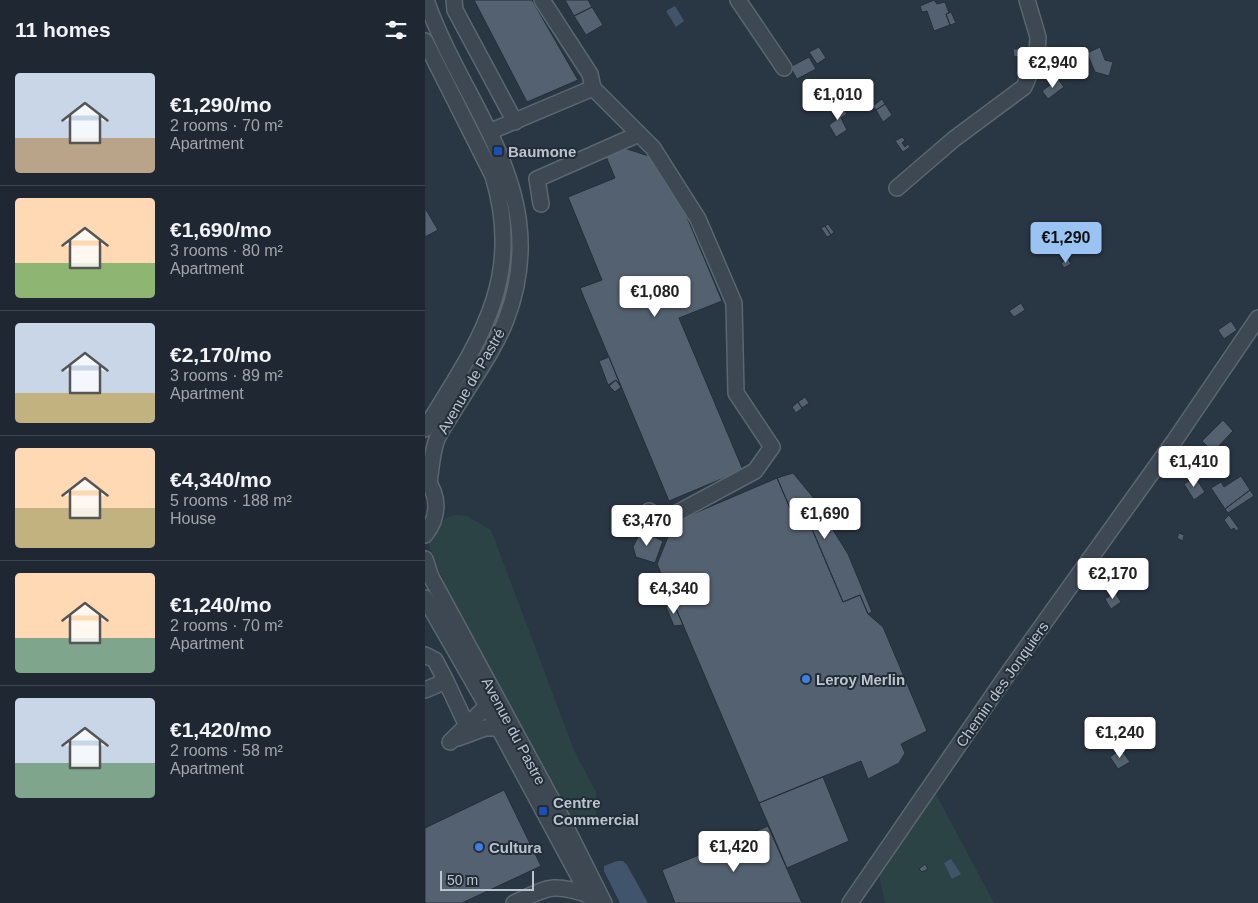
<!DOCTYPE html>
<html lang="en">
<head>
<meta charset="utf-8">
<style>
	body { margin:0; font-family:Arial,sans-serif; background:#2c343e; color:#f1f3f6; height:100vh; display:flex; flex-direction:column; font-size:19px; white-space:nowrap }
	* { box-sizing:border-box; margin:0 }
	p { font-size:16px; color:#a1a6ac }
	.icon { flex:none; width:28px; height:28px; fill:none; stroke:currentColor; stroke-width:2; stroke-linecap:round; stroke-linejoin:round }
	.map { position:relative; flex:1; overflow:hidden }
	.side { display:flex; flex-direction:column; background:#1f2832; width:425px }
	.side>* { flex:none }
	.scale { position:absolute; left:15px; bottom:12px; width:94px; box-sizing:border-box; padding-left:5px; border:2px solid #bbc3cc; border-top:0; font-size:14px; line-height:18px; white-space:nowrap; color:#bbc3cc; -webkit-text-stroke:4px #222d38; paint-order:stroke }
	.price { position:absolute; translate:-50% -42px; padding:0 11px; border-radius:5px; background:#fff; color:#222; font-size:16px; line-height:32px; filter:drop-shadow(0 1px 2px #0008) }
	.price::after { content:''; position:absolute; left:50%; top:30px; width:15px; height:11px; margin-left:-8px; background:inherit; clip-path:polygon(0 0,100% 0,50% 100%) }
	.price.selected { background:#98c3f3; color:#111 }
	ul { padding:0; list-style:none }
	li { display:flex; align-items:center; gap:15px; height:125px; padding:0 15px }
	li+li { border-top:1px solid #3c444d }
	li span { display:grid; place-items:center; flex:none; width:140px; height:100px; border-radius:5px; color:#555 }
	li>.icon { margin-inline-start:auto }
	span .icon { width:60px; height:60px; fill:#fffc; stroke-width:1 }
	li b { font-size:21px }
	h2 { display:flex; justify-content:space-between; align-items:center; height:60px; padding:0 15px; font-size:21px }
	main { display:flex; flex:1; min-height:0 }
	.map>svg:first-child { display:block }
</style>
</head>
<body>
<main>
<section class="side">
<h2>11 homes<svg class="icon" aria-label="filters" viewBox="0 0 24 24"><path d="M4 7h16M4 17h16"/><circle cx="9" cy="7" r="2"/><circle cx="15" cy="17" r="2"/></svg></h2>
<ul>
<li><span style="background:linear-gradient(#c9d6e8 65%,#b9a48a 0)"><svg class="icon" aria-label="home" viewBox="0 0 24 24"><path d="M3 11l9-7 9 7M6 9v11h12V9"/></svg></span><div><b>€1,290/mo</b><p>2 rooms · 70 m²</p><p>Apartment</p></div></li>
<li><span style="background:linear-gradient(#ffd9b3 65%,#8fb573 0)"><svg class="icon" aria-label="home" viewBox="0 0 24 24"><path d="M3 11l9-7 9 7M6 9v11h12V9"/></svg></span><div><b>€1,690/mo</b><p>3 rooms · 80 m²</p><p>Apartment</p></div></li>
<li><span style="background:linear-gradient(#c9d6e8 70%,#c2b280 0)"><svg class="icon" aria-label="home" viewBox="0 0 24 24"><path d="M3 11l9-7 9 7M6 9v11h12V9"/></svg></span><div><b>€2,170/mo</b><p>3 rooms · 89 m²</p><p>Apartment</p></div></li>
<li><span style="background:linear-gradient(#ffd9b3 60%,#c2b280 0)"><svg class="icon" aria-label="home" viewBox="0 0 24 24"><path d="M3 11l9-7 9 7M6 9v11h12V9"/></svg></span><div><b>€4,340/mo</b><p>5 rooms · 188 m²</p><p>House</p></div></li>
<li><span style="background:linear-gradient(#ffd9b3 65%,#7fa58c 0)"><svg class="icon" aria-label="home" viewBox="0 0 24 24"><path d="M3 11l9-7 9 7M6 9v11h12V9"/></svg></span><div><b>€1,240/mo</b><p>2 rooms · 70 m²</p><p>Apartment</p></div></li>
<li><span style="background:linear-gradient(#c9d6e8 65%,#7fa58c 0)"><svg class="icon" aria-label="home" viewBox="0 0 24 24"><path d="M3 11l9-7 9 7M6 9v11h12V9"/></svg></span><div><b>€1,420/mo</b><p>2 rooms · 58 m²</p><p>Apartment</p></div></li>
</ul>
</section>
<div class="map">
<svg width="833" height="903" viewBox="0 0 833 903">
	<rect width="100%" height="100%" fill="#293643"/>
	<!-- green -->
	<path fill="#2b4344" d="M30,515l12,1 24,14 83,220 22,42v22l-6,8 -13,2 -12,-8 -115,-219 -25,-62 23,-18z
		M510,792l59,111h-109l-8,-37z"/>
	<!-- water -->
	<path fill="#40556b" d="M250,6l9,15 -8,6 -10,-16z
		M526,859l10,15 -9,5 -8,-16z
		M192,861h6l4,4 21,38h-28l-16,-32v-5z"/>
	<!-- building -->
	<path fill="#546170" stroke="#242f3a" d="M49,0h58l46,80 -51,22z
		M140,0h23l4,7 -18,9z
		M509,0l3,4 8,-2 4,11 -3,1 4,11 -16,6 -7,-20 -5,1 -2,-6z
		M167,7l11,18 -17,10 -12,-19z
		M526,12l5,11 -6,2 -4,-11z
		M394,47l7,11 -9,6 -8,-12z
		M675,47l5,13 8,2 -4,14 -14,-4 -8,-19z
		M604,48l1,7 -16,2 -1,-8z
		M384,57l7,12 -19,10 -7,-12z
		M633,79l6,8 -16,12 -6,-8z
		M457,99l3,5 -9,6 -3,-4z
		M460,104l7,11 -9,7 -7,-12z
		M417,105l5,9 -6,4 6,12 -11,7 -7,-12 7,-5 -5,-9z
		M477,137l3,3 -3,3 3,4 3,-3 2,3 -7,5 -8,-11z
		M196,147l37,12 21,39 43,103 -43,17 64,152 -74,31 -89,-213 22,-8 -34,-83 47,-19 -10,-24z
		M0,208l13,22 -13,7z
		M403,224l6,8 -3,3 -6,-9z
		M400,226l6,9 -4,2 -6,-9z
		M643,259l3,5 -7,4 -3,-5z
		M596,303l4,7 -11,7 -5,-6z
		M806,321l6,9 -13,9 -6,-9z
		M184,357l12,30 -5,-7 -8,5 -9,-24z
		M191,380l5,7 -6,5 -6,-6z
		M380,397l4,6 -7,5 -4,-6z
		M373,402l4,6 -6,5 -4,-6z
		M798,420l10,11 -20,21 -11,-11z
		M368,473l19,23 36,58 24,58 -4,2 -8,-19 -17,7 -42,-99 -11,5 -13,-30z
		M816,476l9,14 -25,19 -14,-21 10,-6 3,5z
		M770,477l10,15 -11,8 -10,-16z
		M352,478l13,30 11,-5 42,99 17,-7 8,19 15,13 44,104 -26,13 4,9 -6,10 -31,16 -7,-18 -102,42 -102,-239 17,-42z
		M825,490l4,6 -26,17 -3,-4z
		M804,515l10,14 -3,2 -2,-3 -3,2 -7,-10z
		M216,531l22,10 -8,22 -19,-6 -3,-10z
		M754,533l5,2 -1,6 -6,-3z
		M690,592l6,10 -10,7 -6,-10z
		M248,602l10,23 -9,1 -8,-19z
		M696,749l9,13 -12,7 -8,-12z
		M398,777l26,64 -62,27 -28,-65z
		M79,790l37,76 -79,37h-37v-75z
		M343,826l34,77h-127l-13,-33 42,-17 -4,-7 32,-13 3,7z
		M500,864l3,5 -6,3 -3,-3z"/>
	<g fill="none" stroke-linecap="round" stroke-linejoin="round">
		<defs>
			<path id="minor" d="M1,0c39,111 129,192 80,320 -13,33 -35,62 -53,92 -5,9 -14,20 -17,30 -4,12 -5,27 -7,41
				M29,0l1,10 60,112
				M313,0l46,68
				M0,41l68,135c32,105 -16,168 -68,253
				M168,88l60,60 45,71 36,84 2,90 36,54 -17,24 -91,49 -15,-9
				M64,132l104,-44 -3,-14 -48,-74
				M472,188l57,-49 70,-52 13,-30 1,-20 -11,-37
				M116,204l-4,-25 102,-45
				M0,477c14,18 15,39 0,58
				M0,559l6,18 128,236 45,90
				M0,598l62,108 106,197
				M0,655l10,5 11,21 -21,9
				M21,681l21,45
				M33,738l27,-10h13
				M25,742l37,-36
				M89,903c33,-15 38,-21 75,-8
				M425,903l159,-231 166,-232 83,-122"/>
		</defs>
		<!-- minor casing -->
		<use href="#minor" stroke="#5c6670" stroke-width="18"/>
		<!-- minor -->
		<use href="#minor" stroke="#3d4853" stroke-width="15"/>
	</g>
	<!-- markers -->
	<g fill="#1a4fb4" stroke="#222d38" stroke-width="2">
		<rect x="68" y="146" width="10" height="10" rx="2.5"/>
		<rect x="113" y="806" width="10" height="10" rx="2.5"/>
	</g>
	<g fill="#3f7fe0" stroke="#222d38" stroke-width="2">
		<circle cx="381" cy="679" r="5"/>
		<circle cx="54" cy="847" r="5"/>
	</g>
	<g text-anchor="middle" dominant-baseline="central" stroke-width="4" stroke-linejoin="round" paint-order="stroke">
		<!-- poi labels -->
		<g font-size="15" font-weight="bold" fill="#bbc3cc" stroke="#222d38" text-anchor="start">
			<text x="83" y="151">Baumone</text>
			<text x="391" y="679">Leroy Merlin</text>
			<text x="128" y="802">Centre<tspan x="128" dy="17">Commercial</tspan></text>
			<text x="64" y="847">Cultura</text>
		</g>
		<!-- street labels -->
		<g font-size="15" fill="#bbc3cc" stroke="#222d38">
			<text transform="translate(46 381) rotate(-60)">Avenue de Pastré</text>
			<text transform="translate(577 684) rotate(-55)">Chemin des Jonquiers</text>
			<text transform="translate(89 731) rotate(62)">Avenue du Pastre</text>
		</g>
	</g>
</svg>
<div class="scale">50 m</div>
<b class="price" style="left:628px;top:89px">€2,940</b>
<b class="price" style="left:413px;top:121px">€1,010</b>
<b class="price selected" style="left:641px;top:264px">€1,290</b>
<b class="price" style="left:230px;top:318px">€1,080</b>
<b class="price" style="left:769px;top:488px">€1,410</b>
<b class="price" style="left:400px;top:540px">€1,690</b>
<b class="price" style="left:222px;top:547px">€3,470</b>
<b class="price" style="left:688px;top:600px">€2,170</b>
<b class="price" style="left:249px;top:615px">€4,340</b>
<b class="price" style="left:695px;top:759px">€1,240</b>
<b class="price" style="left:309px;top:873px">€1,420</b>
</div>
</main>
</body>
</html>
